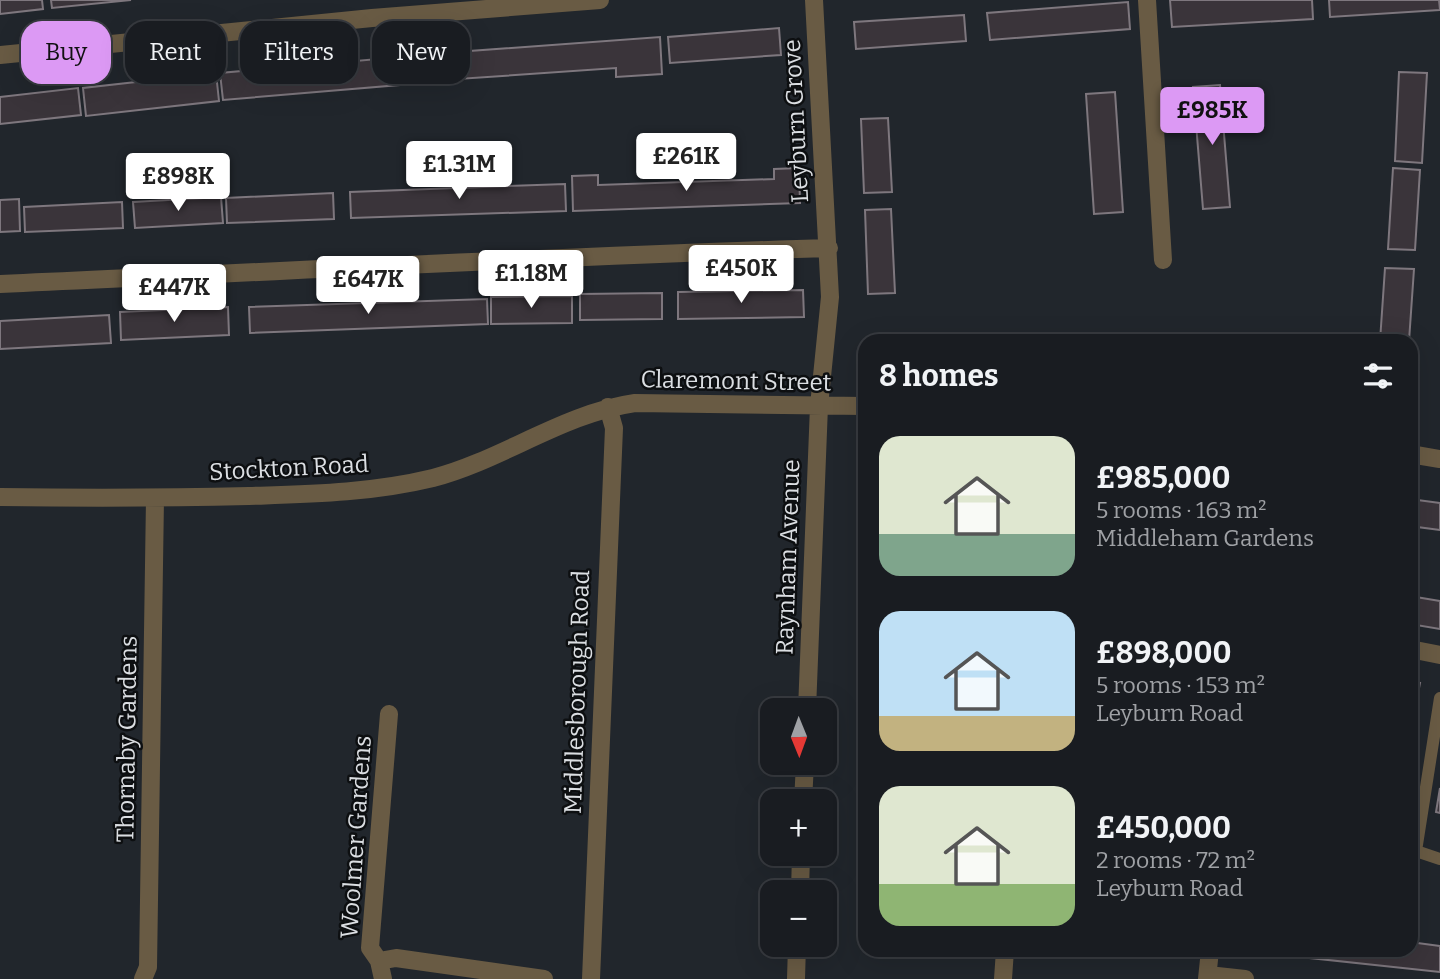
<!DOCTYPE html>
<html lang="en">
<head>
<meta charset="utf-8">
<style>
	body { margin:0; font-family:Bitter,serif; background:#26292e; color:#f1f3f6; height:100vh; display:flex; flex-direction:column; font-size:26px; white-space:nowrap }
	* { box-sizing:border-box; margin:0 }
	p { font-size:23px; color:#9fa1a5 }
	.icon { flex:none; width:38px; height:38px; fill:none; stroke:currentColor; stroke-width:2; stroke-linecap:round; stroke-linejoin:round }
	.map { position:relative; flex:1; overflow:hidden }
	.sheet { position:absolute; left:858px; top:334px; width:560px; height:623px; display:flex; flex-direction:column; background:#191c21; border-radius:21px; box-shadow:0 7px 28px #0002,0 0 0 2px #373a3f }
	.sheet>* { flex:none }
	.hud { position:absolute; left:21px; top:21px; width:665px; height:63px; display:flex; gap:14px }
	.needle { width:46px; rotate:179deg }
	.controls { position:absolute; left:760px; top:698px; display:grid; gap:14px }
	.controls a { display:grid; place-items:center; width:77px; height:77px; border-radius:14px; background:#191c21; box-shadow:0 7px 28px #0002,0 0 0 2px #373a3f; font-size:35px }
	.price { position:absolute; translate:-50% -60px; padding:0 16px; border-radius:7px; background:#fff; color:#222; font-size:23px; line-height:46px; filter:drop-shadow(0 2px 4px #0008) }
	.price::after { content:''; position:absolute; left:50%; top:42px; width:21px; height:16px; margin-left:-10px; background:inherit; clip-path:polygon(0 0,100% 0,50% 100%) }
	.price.selected { background:#dc99f4; color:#111 }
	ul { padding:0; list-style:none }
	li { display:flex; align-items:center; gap:21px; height:175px; padding:0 21px }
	li span { display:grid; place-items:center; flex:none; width:196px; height:140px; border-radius:21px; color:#555 }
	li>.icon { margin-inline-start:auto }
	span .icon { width:84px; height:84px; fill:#fffc; stroke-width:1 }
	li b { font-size:30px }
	h2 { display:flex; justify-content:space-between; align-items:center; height:84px; padding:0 21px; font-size:30px }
	.tag { padding:0 24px; border-radius:21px; background:#191c21; box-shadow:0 7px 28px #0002,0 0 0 2px #373a3f; font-size:24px; line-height:63px }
	.tag.selected { background:#dc99f4; color:#111 }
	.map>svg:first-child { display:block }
</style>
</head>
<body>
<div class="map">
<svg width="1440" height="979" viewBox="0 0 1440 979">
	<rect width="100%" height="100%" fill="#21262c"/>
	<!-- building -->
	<path fill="#3a343a" stroke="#7e777e" stroke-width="2" d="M0,0h42l1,9 -43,5z
		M51,0h80l-79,8z
		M1170,0h142l1,19 -141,8z
		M1329,0h110l1,10 -110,7z
		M1128,2l2,27 -140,11 -3,-27z
		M964,15l2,26 -110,8 -2,-27z
		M779,28l2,27 -111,8 -2,-26z
		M660,37l2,37 -46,3v-9l-158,11 -2,-27z
		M445,53l2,28 -224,19 -3,-27z
		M1399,72l28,1 -5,90 -27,-2z
		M216,73l3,28 -133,15 -3,-28z
		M1220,85l10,122 -27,2 -10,-122z
		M78,88l3,27 -81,9v-27z
		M1115,92l8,120 -29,2 -8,-120z
		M888,118l4,74 -28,1 -3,-74z
		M799,168l1,35 -227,8 -1,-35 26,-1v10l176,-6v-10z
		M1393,168l27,2 -5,80 -27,-1z
		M565,184l1,27 -215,7 -1,-26z
		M333,193l1,26 -107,4 -1,-25z
		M221,197l2,26 -88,5 -2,-26z
		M19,199l1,32 -20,1v-32z
		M122,202l1,26 -98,4 -1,-25z
		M891,209l4,84 -27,1 -3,-84z
		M1385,268l29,1 -5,72h-29z
		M803,290l1,27 -126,2v-27z
		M662,293v26l-82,1v-26z
		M572,296v27l-81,1v-27z
		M487,299l1,25 -238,9 -1,-26z
		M228,307l1,28 -108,5 -1,-28z
		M109,315l2,28 -111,6v-28z
		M1410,499l30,4v27l-30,-4z
		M1410,596l30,5v28l-30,-5z
		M1410,682l10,1 -6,32 -4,-1z
		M1440,788v25l-4,-1z
		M1410,942l30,4v26l-130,-14v-8h100z
		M1240,950h30l-1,5 -30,-2z"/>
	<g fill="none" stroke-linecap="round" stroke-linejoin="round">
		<!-- service -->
		<path stroke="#695b44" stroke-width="12" d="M1440,698l-24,153 24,8"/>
		<!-- minor -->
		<path stroke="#695b44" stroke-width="18" d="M1147,0l16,260
			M0,55l372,-37 228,-18
			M0,284c276,-12 552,-28 829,-36
			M1410,454l30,5
			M0,497c83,1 166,1 249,-1 62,-2 122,-3 184,-18 69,-18 131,-65 202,-75l229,3
			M1410,649l30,6
			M807,710l12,-304 11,-109 -16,-297
			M803,802l2,-39
			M800,892l1,-38
			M379,961l17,-3 148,21
			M1208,975l37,4
			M143,979l5,-12 7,-469
			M383,979l-4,-18 -9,-13 19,-234
			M591,979l23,-551 -6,-21
			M796,979l1,-34
			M1003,979l2,-29
			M1207,979l3,-29"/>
	</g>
	<g text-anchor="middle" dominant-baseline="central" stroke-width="5" stroke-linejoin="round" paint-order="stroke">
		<!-- street labels -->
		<g font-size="24" fill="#dbdee2" stroke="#0d0f11">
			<text transform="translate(796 121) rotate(-93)">Leyburn Grove</text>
			<text transform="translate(736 381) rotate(1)">Claremont Street</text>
			<text transform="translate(289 468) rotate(-3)">Stockton Road</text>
			<text transform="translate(788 557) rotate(-88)">Raynham Avenue</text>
			<text transform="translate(577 692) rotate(-88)">Middlesborough Road</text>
			<text transform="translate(127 739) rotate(-89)">Thornaby Gardens</text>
			<text transform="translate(356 837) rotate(-86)">Woolmer Gardens</text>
		</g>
	</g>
</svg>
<div class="controls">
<a><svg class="needle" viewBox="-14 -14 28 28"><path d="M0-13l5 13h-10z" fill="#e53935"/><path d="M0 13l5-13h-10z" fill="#9fa1a5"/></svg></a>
<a>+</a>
<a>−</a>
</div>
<b class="price selected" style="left:1212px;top:147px">£985K</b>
<b class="price" style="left:686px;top:193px">£261K</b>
<b class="price" style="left:459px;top:201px">£1.31M</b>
<b class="price" style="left:178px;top:213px">£898K</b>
<b class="price" style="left:741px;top:305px">£450K</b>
<b class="price" style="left:531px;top:310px">£1.18M</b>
<b class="price" style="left:368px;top:316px">£647K</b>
<b class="price" style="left:174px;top:324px">£447K</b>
<div class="hud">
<a class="tag selected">Buy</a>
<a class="tag">Rent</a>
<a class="tag">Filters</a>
<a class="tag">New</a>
</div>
<section class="sheet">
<h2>8 homes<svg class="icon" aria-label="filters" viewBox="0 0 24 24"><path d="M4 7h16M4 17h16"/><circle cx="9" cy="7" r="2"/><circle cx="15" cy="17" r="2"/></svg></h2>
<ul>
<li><span style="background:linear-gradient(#dfe7d0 70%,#7fa58c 0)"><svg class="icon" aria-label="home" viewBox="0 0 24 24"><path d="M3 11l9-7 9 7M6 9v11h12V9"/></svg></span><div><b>£985,000</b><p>5 rooms · 163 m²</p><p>Middleham Gardens</p></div></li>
<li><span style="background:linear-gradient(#bfe0f5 75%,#c2b280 0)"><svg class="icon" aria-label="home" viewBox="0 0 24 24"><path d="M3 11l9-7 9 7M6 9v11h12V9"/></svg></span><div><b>£898,000</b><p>5 rooms · 153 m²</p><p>Leyburn Road</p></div></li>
<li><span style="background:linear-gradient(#dfe7d0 70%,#8fb573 0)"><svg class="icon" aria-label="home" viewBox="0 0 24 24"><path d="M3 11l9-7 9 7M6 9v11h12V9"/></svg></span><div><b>£450,000</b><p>2 rooms · 72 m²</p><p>Leyburn Road</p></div></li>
</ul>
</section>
</div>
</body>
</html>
